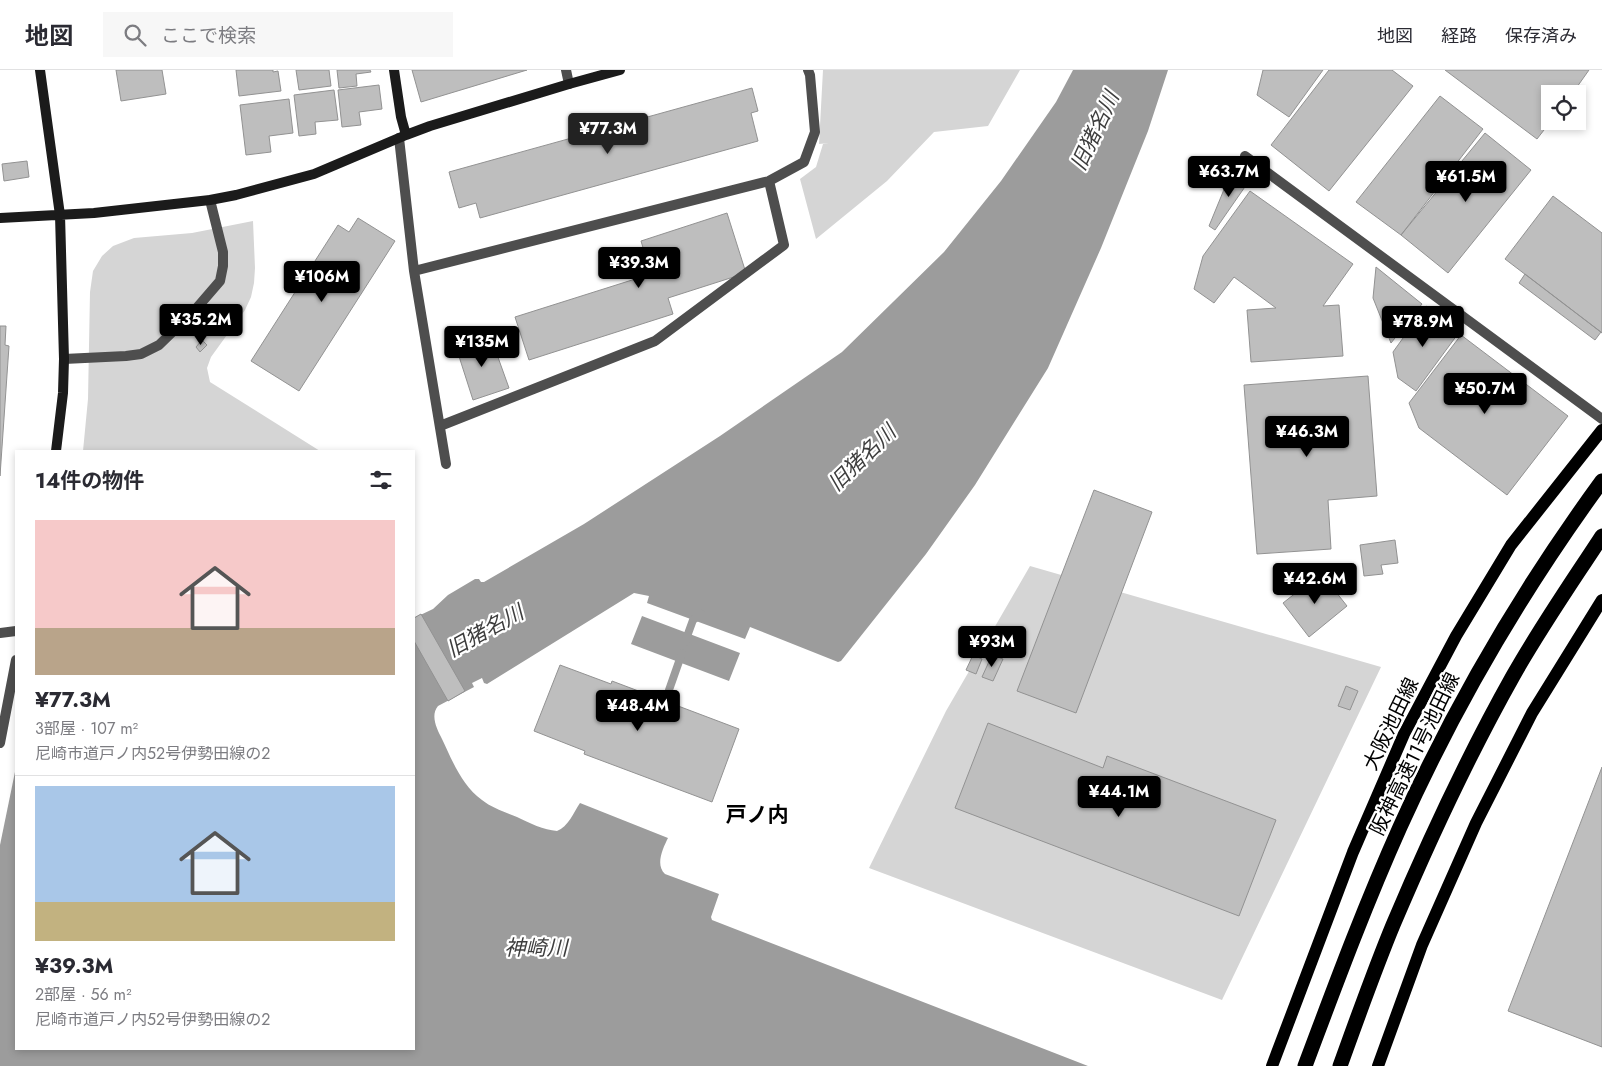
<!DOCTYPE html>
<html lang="ja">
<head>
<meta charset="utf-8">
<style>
	body { margin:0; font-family:Jost,"Noto Sans JP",sans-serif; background:#f7f7f7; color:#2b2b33; height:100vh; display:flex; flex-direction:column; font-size:19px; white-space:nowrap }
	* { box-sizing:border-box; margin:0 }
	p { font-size:16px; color:#7c7c81 }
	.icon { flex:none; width:28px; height:28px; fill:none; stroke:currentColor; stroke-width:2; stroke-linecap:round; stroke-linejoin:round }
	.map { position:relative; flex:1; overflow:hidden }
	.sheet { position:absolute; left:15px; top:380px; width:400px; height:600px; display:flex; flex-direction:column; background:#fff; border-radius:0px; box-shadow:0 2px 8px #0003 }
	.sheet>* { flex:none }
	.buttons { position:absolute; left:1541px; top:15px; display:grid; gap:10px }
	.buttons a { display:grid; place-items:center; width:45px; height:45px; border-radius:0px; background:#fff; box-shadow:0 2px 8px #0003; font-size:25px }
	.price { position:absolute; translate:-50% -42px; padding:0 11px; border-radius:5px; background:#000; color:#fff; font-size:16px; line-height:32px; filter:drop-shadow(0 1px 2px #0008) }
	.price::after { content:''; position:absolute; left:50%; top:30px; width:15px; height:11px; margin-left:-8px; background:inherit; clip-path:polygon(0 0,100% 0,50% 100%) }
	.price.active { background:#222; color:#fff }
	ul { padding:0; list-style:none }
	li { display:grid; align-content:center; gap:10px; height:265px; padding:0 20px }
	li+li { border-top:1px solid #e1e1e2 }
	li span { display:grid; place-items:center; height:155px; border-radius:0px; color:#555 }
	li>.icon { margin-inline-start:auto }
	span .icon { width:90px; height:90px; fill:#fffc; stroke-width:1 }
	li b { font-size:21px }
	h2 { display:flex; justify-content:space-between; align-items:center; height:60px; padding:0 20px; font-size:21px }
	header { display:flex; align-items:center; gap:30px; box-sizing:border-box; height:70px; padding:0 25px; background:#fff; border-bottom:1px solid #e1e1e2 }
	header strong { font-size:24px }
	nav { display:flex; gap:28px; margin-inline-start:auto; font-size:18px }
	.search { width:350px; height:45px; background:#f7f7f7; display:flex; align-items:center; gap:12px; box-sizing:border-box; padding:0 18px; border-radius:0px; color:#7c7c81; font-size:19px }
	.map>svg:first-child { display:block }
</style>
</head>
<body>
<header>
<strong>地図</strong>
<div class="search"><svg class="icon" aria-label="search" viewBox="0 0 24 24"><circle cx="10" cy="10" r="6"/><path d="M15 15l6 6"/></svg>ここで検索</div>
<nav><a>地図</a><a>経路</a><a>保存済み</a></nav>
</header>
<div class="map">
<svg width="1602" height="996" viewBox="0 0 1602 996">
	<rect width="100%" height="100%" fill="#fff"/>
	<!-- green -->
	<path fill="#d5d5d5" d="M823,0h197l-32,56 -54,6 -47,49 -71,58 -16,-60 16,-12 7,-23 6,-1 -10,1z
		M253,151l2,47 -1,15 -3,14 -6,13 -34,47 -4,11 3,14 110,69h-237l5,-52 2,-107 3,-21 9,-15 11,-10 21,-8 58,-5z
		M1030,496l351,101 -159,333 -353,-132 77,-157z"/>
	<!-- water -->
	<path fill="#9c9c9c" d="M1073,0h95l-20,61 -47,117 -53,120 -73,117 -49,69 -85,107 -3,1 -88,-35 -5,12 -98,-36 2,-7 -15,-3 -147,91 -3,-1 -2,-5 -10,5 2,4 -36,19c-8,10 -1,23 4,33 10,21 20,47 40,61 10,8 23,12 35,17 12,6 27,13 40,14 11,-4 17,-19 23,-28l88,35c-5,10 -13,27 -3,36l54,20 -8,23 1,3 376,146h-1088v-337l16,-1v321h398v-431l19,-9 15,-14 27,-16h4l2,3h3l100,-58 136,-88 122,-84 102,-100 57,-71 55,-79z
		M642,546l98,37 -11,28 -98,-37z"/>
	<!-- pier -->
	<path fill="#fff" d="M16,655v42l-16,78v-119z"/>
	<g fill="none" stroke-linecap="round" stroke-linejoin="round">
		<!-- stream -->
		<path stroke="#9c9c9c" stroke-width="8" d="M685,572l8,-22 8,-6
			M669,620l13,-37"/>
	</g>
	<!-- building -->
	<path fill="#bebebe" stroke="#929292" d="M116,0h46l4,24 -45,7z
		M236,0h37v2l5,-1 3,20 -42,5z
		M296,0h33l2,16 -32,4z
		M337,0h33l1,2 -15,2 1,12 -18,2z
		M412,0h115l-106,32z
		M1263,0h60l-34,47 -32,-22z
		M1329,0h63l21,16 -84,105 -58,-46z
		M1445,0h144l-17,24h-22l1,27 -14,18z
		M379,15l3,24 -23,3 2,13 -19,2 -4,-37z
		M752,18l6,23 -7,2 7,28 -278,77 -4,-15 -17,5 -10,-36z
		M334,20l4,30 -23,2 1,12 -17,2 -5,-41z
		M1440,26l43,33 -82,106 -45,-33z
		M289,29l4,34 -24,3 2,16 -25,3 -6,-50z
		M1485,63l46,37 -83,103 -47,-38z
		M27,91l2,16 -25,4 -2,-17z
		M1232,100l17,11 -34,49 -6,-4z
		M1250,121l103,73 -30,42 16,-1 4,51 -92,6 -4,-52 29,-2 -42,-31 -20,26 -20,-14 9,-33z
		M1553,126l49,37v100l-97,-74z
		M727,143l19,60 -78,25 5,16 -144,46 -14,-43 136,-43 -10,-33z
		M358,148l37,23 -96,150 -48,-30 87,-136 11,7z
		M1376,197l46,37 -31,39 -18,-45z
		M1525,204l76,58 -6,8 -76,-57z
		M1426,236l34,25 -44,60 -18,-13 -5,-26z
		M0,256h6l-1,19 4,1 -9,130z
		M490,265l19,53 -36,12 -17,-53z
		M1461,265l107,81 -61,79 -88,-67 -10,-25z
		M202,270l5,5 -7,7 -4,-5z
		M1368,306l9,120 -49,4 3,49 -74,5 -13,-169z
		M1094,420l58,22 -76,201 -59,-22z
		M1395,470l3,23 -17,2 2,9 -19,2 -4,-31z
		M1321,503l26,33 -38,31 -26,-34z
		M421,544l44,77 -17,10 -34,-60v-23z
		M973,585l9,4 -6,15 -10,-4z
		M992,585l11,4 -10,22 -11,-4z
		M560,595l51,19 1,-3 127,48 -27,73 -128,-48 1,-3 -51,-20z
		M1346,616l12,5 -8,19 -12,-4z
		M988,653l115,45 4,-12 169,64 -37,96 -284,-108z
		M1602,697v280l-94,-36z"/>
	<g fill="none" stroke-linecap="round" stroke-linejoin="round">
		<!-- lane -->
		<path stroke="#4e4e4e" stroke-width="10" d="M1245,86l357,263
			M64,289l62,-3 15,-2 18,-9 36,-35 25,-29 3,-15v-14l-13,-52"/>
		<!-- street -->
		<path stroke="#4e4e4e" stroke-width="10" d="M566,0l3,14
			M399,68l15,133
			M440,356l215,-85 129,-96 -15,-64
			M446,394l-32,-193 355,-90 35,-19 11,-30 -5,-57 -2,-5
			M0,563l16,-2
			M0,673l16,-83"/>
		<!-- secondary -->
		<path stroke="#1b1b1b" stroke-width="10" d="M40,0l20,145 4,144 -1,34 -7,58
			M394,0l7,47 5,18
			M0,148l94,-5 116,-13 26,-5 78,-21 92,-39 24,-9 139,-42 51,-14"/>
		<!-- primary -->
		<path stroke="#000" stroke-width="12" d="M1272,996l81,-214 51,-118 52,-98 55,-91 91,-115
			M1378,996l44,-121 54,-122 56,-110 70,-113"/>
		<!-- highway -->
		<path stroke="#000" stroke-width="15" d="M1305,996c30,-80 60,-161 95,-239 55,-122 123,-238 202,-346
			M1340,996c17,-47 34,-95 53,-141 36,-85 75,-169 120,-249 27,-48 59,-94 89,-140"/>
	</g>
	<g text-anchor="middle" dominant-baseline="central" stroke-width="4.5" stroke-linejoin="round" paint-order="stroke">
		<!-- street labels -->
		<g font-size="20" fill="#000" stroke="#fff">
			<text transform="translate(1391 654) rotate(-64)">大阪池田線</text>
			<text transform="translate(1415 684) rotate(-64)">阪神高速11号池田線</text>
		</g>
		<!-- water labels -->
		<g font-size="21" font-style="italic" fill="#3d3d3d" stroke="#fff">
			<text transform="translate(1095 61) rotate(-65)">旧猪名川</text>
			<text transform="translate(862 388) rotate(-44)">旧猪名川</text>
			<text transform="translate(485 561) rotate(-29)">旧猪名川</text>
			<text x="536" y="878">神崎川</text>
		</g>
		<!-- neighbourhood labels -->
		<g font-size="21" font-weight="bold" fill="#000" stroke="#fff">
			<text x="757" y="745">戸ノ内</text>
		</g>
	</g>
</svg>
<div class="buttons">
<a><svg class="icon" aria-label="locate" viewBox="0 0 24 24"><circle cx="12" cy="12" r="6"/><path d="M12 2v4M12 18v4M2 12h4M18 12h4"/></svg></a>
</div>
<b class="price active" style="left:608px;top:85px">¥77.3M</b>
<b class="price" style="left:1229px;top:128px">¥63.7M</b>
<b class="price" style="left:1466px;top:133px">¥61.5M</b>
<b class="price" style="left:639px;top:219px">¥39.3M</b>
<b class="price" style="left:322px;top:233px">¥106M</b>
<b class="price" style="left:201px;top:276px">¥35.2M</b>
<b class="price" style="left:1423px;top:278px">¥78.9M</b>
<b class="price" style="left:482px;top:298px">¥135M</b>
<b class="price" style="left:1485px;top:345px">¥50.7M</b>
<b class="price" style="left:1307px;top:388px">¥46.3M</b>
<b class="price" style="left:1315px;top:535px">¥42.6M</b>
<b class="price" style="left:992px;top:598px">¥93M</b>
<b class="price" style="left:638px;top:662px">¥48.4M</b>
<b class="price" style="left:1119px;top:748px">¥44.1M</b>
<section class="sheet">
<h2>14件の物件<svg class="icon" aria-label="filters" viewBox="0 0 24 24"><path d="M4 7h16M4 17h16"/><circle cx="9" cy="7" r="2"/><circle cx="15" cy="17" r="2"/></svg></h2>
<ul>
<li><span style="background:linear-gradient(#f6c9c9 70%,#b9a48a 0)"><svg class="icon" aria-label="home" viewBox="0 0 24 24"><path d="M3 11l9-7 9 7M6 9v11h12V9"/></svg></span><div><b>¥77.3M</b><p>3部屋 · 107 m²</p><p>尼崎市道戸ノ内52号伊勢田線の2</p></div></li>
<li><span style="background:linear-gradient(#a9c7e8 75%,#c2b280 0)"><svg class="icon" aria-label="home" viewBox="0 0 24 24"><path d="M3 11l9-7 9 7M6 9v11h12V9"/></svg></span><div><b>¥39.3M</b><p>2部屋 · 56 m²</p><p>尼崎市道戸ノ内52号伊勢田線の2</p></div></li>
</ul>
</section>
</div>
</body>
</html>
